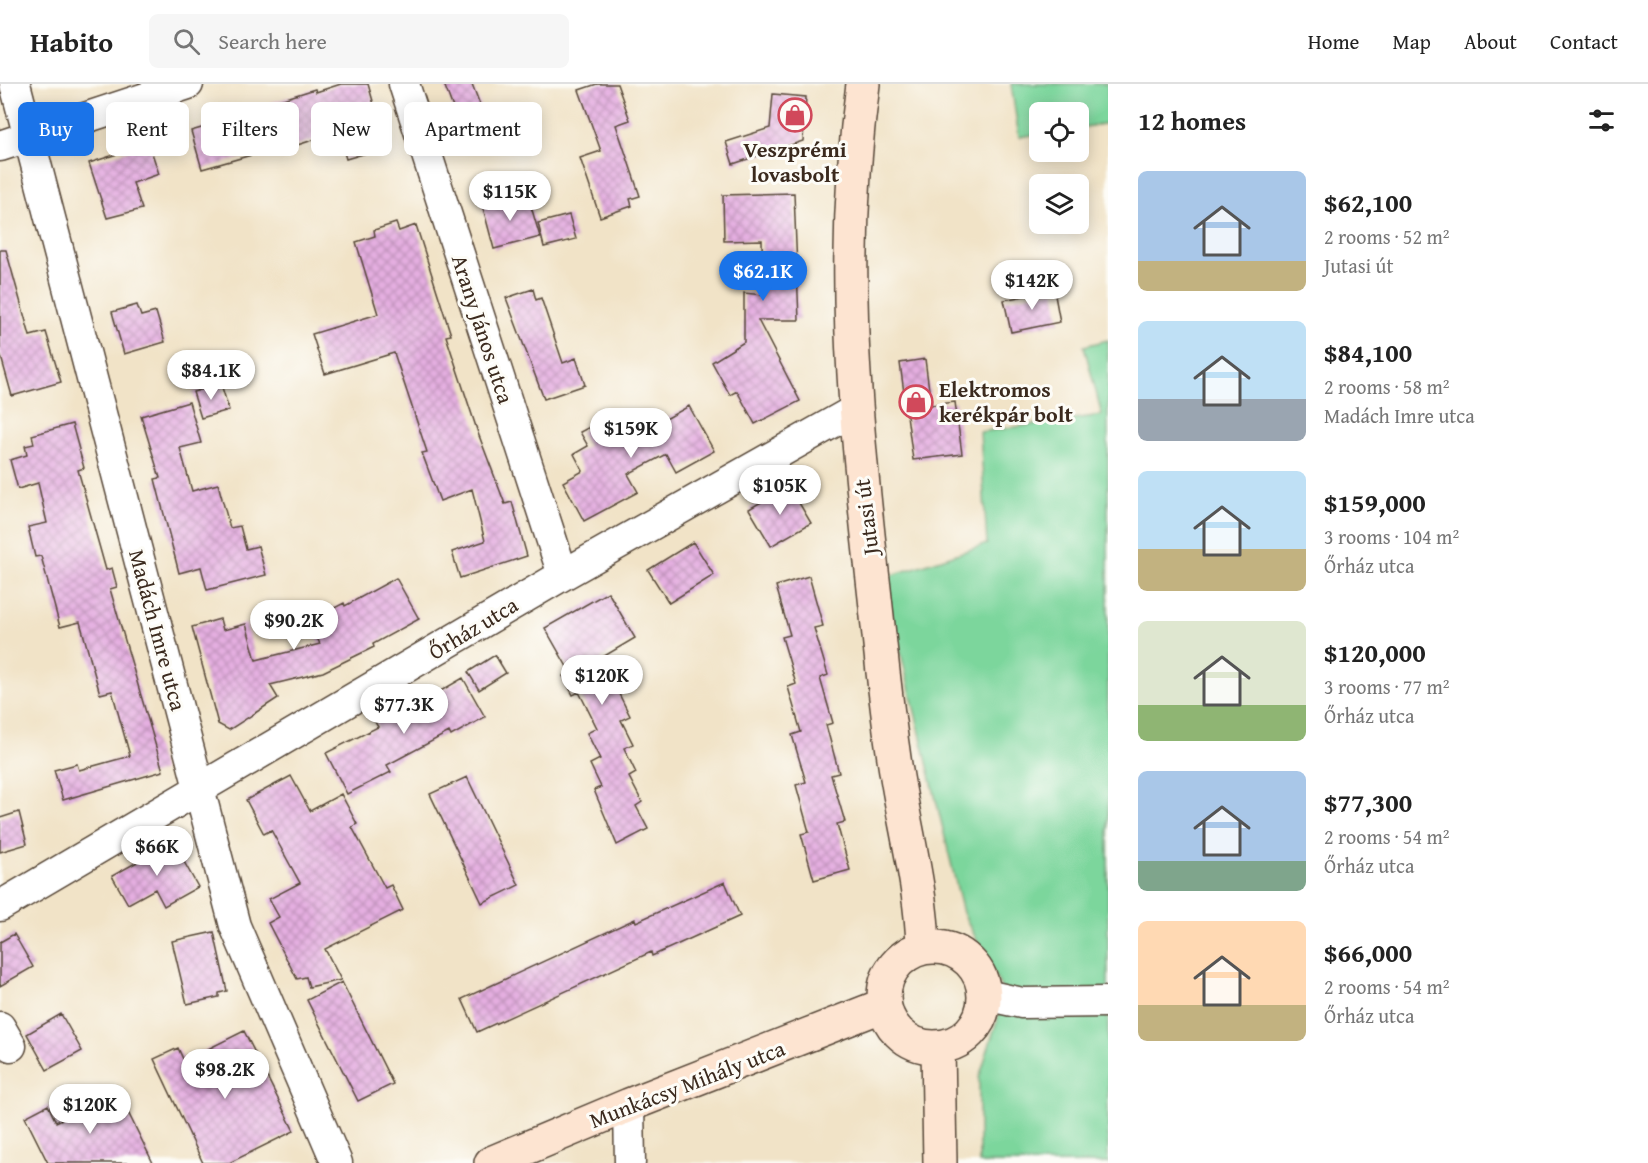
<!DOCTYPE html>
<html lang="en">
<head>
<meta charset="utf-8">
<style>
	body { margin:0; font-family:"Gentium Book Plus",serif; background:#f6f6f6; color:#222; height:100vh; display:flex; flex-direction:column; font-size:22px; white-space:nowrap }
	* { box-sizing:border-box; margin:0 }
	p { font-size:20px; color:#767676 }
	.icon { flex:none; width:33px; height:33px; fill:none; stroke:currentColor; stroke-width:2; stroke-linecap:round; stroke-linejoin:round }
	.map { position:relative; flex:1; overflow:hidden }
	.panel { display:flex; flex-direction:column; background:#fff; width:540px }
	.panel>* { flex:none }
	.banner { position:absolute; left:18px; top:18px; width:570px; height:54px; display:flex; gap:12px }
	.controls { position:absolute; left:1029px; top:18px; display:grid; gap:12px }
	.controls a { display:grid; place-items:center; width:60px; height:60px; border-radius:9px; background:#fff; box-shadow:0 3px 15px #0003; font-size:30px }
	.price { position:absolute; translate:-50% -51px; padding:0 14px; border-radius:21px; background:#fff; color:#222; font-size:20px; line-height:39px; filter:drop-shadow(0 2px 3px #0008) }
	.price::after { content:''; position:absolute; left:50%; top:36px; width:18px; height:14px; margin-left:-9px; background:inherit; clip-path:polygon(0 0,100% 0,50% 100%) }
	.price.active { background:#1a73e8; color:#fff }
	ul { padding:0; list-style:none }
	li { display:flex; align-items:center; gap:18px; height:150px; padding:0 30px }
	li span { display:grid; place-items:center; flex:none; width:168px; height:120px; border-radius:9px; color:#555 }
	li>.icon { margin-inline-start:auto }
	span .icon { width:72px; height:72px; fill:#fffc; stroke-width:1 }
	li b { font-size:26px }
	h2 { display:flex; justify-content:space-between; align-items:center; height:72px; padding:0 30px; font-size:26px }
	.chip { padding:0 21px; border-radius:9px; background:#fff; box-shadow:0 3px 15px #0003; font-size:21px; line-height:54px }
	.chip.active { background:#1a73e8; color:#fff }
	header { display:flex; align-items:center; gap:36px; box-sizing:border-box; height:84px; padding:0 30px; background:#fff; border-bottom:2px solid #e0e0e0 }
	header strong { font-size:28px }
	nav { display:flex; gap:33px; margin-inline-start:auto; font-size:21px }
	.search { width:420px; height:54px; background:#f6f6f6; display:flex; align-items:center; gap:15px; box-sizing:border-box; padding:0 21px; border-radius:9px; color:#767676; font-size:22px }
	main { display:flex; flex:1; min-height:0 }
	.map>svg:first-child { display:block }
</style>
</head>
<body>
<header>
<strong>Habito</strong>
<div class="search"><svg class="icon" aria-label="search" viewBox="0 0 24 24"><circle cx="10" cy="10" r="6"/><path d="M15 15l6 6"/></svg>Search here</div>
<nav><a>Home</a><a>Map</a><a>About</a><a>Contact</a></nav>
</header>
<main>
<div class="map">
<svg width="1108" height="1079" viewBox="0 0 1108 1079">
	<defs>
		<pattern id="building-cross-hatch" width="8" height="8" patternUnits="userSpaceOnUse" patternTransform="scale(1.5)"><rect width="8" height="8" fill="#e5afe1"/><path d="M0 0l8 8M0 8l8-8" fill="none" stroke="#bb8fb6"/></pattern>
	</defs>
	<rect width="100%" height="100%" fill="#fdfcf7"/>
	<filter id="ink" filterUnits="userSpaceOnUse"><feTurbulence type="fractalNoise" baseFrequency=".0167" numOctaves="2"/><feDisplacementMap in="SourceGraphic" scale="12" xChannelSelector="R" yChannelSelector="G"/><feConvolveMatrix kernelMatrix="1 2 1 2 8 2 1 2 1" color-interpolation-filters="sRGB"/></filter>
	<filter id="wash" filterUnits="userSpaceOnUse"><feTurbulence type="fractalNoise" baseFrequency=".008" numOctaves="4" result="noise"/><feDisplacementMap in="SourceGraphic" scale="24" xChannelSelector="R" yChannelSelector="G"/><feGaussianBlur stdDeviation="1.35" result="paint"/><feColorMatrix in="noise" values="0 0 0 0 0 0 0 0 0 0 0 0 0 0 0 0 0 1.4 0 .05"/><feComposite in="paint" operator="in"/></filter>
	<g filter="url(#wash)">
		<rect width="100%" height="100%" fill="#f1e3c7"/>
		<!-- grass -->
		<path fill="#7cd69c" stroke="#5c805d" stroke-width="1.5" d="M1011,0h97v39l-29,5 -1,-16h-38l-1,22 -20,3z
			M1108,256v823h-129v-85l26,-83 -42,-82 -80,-335 104,-34 -7,-112 122,-17 -18,-69z"/>
		<g id="blocks">
			<!-- building -->
			<path fill="url(#building-cross-hatch)" d="M341,0h27l7,24 -7,3 12,38 -34,10 -8,-27 -75,24 -1,-4 -60,17 -11,-38 59,-17 -2,-4 67,-21 1,3z
				M444,0h28l14,36 -25,9z
				M597,0h20l13,36 -14,5 24,71 -10,3 2,7 -32,11 -20,-59 21,-7 -22,-61z
				M773,10l33,3 -3,44 -70,23 -7,-22 44,-14z
				M149,60l10,30 -26,9 9,26 -35,9 -18,-55z
				M794,109l5,127h-41l42,81 -45,23 -18,-33 -7,4 -18,-33 32,-20v-49l19,2 -1,-55 -38,1 -1,-46z
				M514,111l4,12 12,-4 10,34 -46,12 -12,-45z
				M569,131l7,24 -32,8 -6,-24z
				M396,139l3,8 17,-6 35,110 -5,1 32,97 27,71 7,-2 15,54 -67,22 -8,-26 33,-11 -13,-52 -32,12 -18,-48 5,-1 -33,-99 -69,21 -13,-40 66,-20 -22,-72 19,-6 -1,-6z
				M0,166h6l24,86 16,-4 15,50 -49,14 -12,-43z
				M533,205l3,11 5,-2 22,65 13,-5 9,27 -41,14 -38,-101z
				M1054,206l6,32 -49,10 -7,-32z
				M137,221l4,11 15,-4 9,30 -41,12 -12,-42z
				M925,275l6,46 24,-3 7,52 -49,6 -13,-97z
				M221,300l8,26 -28,8 -8,-26z
				M189,318l12,41 -21,5 12,43 26,-7 12,44 10,-2 6,23 12,-3 8,29 -59,15 -6,-23 -22,6 -24,-94 5,-1 -19,-62z
				M689,322l25,45 -38,21 -10,-18 -38,20 10,18 -54,29 -21,-39 20,-11 -9,-17 14,-8 -8,-14 27,-14 14,26z
				M72,340l12,44 -6,2 28,100 6,-2 5,19 -7,2 53,182 -100,29 -9,-30 23,-6 2,6 51,-14 -18,-65 -12,3 -20,-72 -20,5 -19,-71 -6,1 -7,-30 19,-4 -9,-40 -20,6 -8,-29 17,-5 -2,-9 9,-2 -2,-9z
				M789,402l22,37 -40,23 -22,-37z
				M693,458l21,33 -45,28 -21,-33z
				M809,492l14,50 -9,2 14,47 -8,3 13,45 -7,2 13,48 -8,2 14,47 -8,2 13,46 -36,10 -13,-46 8,-2 -13,-47 10,-3 -14,-47 9,-3 -13,-45 8,-3 -14,-47 8,-2 -14,-49z
				M396,494l23,41 -46,25 1,3 -51,25 -53,13 8,13 -49,32 -11,-6 -26,-97 28,-8 3,11 23,-6 10,36 64,-16 -11,-23 35,-18 1,3z
				M608,508l27,46 -34,20 29,58 -9,4 12,24 -9,4 12,25 -7,4 13,25 -6,4 12,23 -31,16 -23,-55 7,-3 -11,-23 10,-5 -13,-26 10,-5 -18,-36 -6,3 -10,-19 7,-4 -25,-44z
				M495,571l11,18 -27,17 -11,-18z
				M463,594l22,39 -34,19 -2,-4 -62,33 4,7 -44,22 -21,-41 52,-26 -3,-5 36,-19 2,4z
				M291,692l19,35 31,-17 16,30 -5,3 33,61 6,-3 12,25 -78,39 16,31 -32,7 -3,-10 -9,2 -29,-56 11,-6 -10,-18 31,-16 -29,-53 -7,4 -18,-34z
				M467,693l52,108 -37,18 -52,-109z
				M19,728l8,32 -27,8v-34z
				M173,758l25,45 -34,19 -9,-17 -27,15 -16,-28z
				M725,798l15,34 -88,40 -1,-4 -174,80 -15,-33 173,-80 1,3z
				M214,848l13,59 -8,2v4l-32,7 -15,-63z
				M14,850l19,33 -33,19v-44z
				M342,898l51,102 -35,17 -51,-101z
				M61,930l21,37 -35,19 -20,-36z
				M244,947l50,100 -65,32h-26l-49,-104 24,-11 6,13z
				M118,1008l35,71h-105l-23,-46 23,-12 8,17z"/>
		</g>
	</g>
	<g filter="url(#ink)">
		<use href="#blocks" fill-opacity="0" stroke="#564637" stroke-width="1.5"/>
		<g fill="none" stroke-linecap="round" stroke-linejoin="round">
			<defs>
				<path id="street" d="M15,0l220,842 102,237
					M404,0l159,491
					M0,62l188,-62
					M0,822l563,-331 292,-165
					M985,911l37,8 86,-1
					M0,943l11,19
					M629,1021l1,58"/>
				<path id="secondary" d="M863,0c-23,169 -10,319 9,487 7,60 12,120 21,180 8,63 29,135 30,197
					M884 913a50 50 0 1 1 100 0a50 50 0 1 1-100 0Z
					M938,964l2,115
					M491,1079l138,-58 255,-100"/>
			</defs>
			<!-- street casing -->
			<use href="#street" stroke="#564637" stroke-width="33"/>
			<!-- secondary casing -->
			<use href="#secondary" stroke="#564637" stroke-width="36"/>
			<!-- street -->
			<use href="#street" stroke="#fff" stroke-width="30"/>
			<!-- secondary -->
			<use href="#secondary" stroke="#fde4d1" stroke-width="33"/>
		</g>
	</g>
	<!-- icons -->
	<defs>
		<symbol id="shop-ring" viewBox="-11 -11 22 22"><circle r="9.5" fill="#fdfcf7" stroke="#d1495b" stroke-width="1.5"/><path d="M-5-2.5h2.3a2.7 3.5 0 0 1 5.4 0H5L5.5 6h-11ZM-1.5-2.5h3a1.5 2.3 0 0 0-3 0Z" fill="#d1495b"/></symbol>
	</defs>
	<g fill-rule="evenodd">
		<use href="#shop-ring" x="776" y="12" width="38" height="38"/>
		<use href="#shop-ring" x="897" y="299" width="38" height="38"/>
	</g>
	<g text-anchor="middle" dominant-baseline="central" stroke-width="6" stroke-linejoin="round" paint-order="stroke">
		<!-- poi labels -->
		<g font-size="22" font-weight="bold" fill="#3b2a1e" stroke="#fdfcf7">
			<text x="795" y="65">Veszprémi<tspan x="795" dy="25">lovasbolt</tspan></text>
			<text x="939" y="305" text-anchor="start">Elektromos<tspan x="939" dy="25">kerékpár bolt</tspan></text>
		</g>
		<!-- street labels -->
		<g font-size="22" fill="#3b2a1e" stroke="#fdfcf7">
			<text transform="translate(483 245) rotate(72)">Arany János utca</text>
			<text transform="translate(866 433) rotate(-97)">Jutasi út</text>
			<text transform="translate(473 544) rotate(-31)">Őrház utca</text>
			<text transform="translate(158 546) rotate(75)">Madách Imre utca</text>
			<text transform="translate(687 1000) rotate(-21)">Munkácsy Mihály utca</text>
		</g>
	</g>
</svg>
<div class="controls">
<a><svg class="icon" aria-label="locate" viewBox="0 0 24 24"><circle cx="12" cy="12" r="6"/><path d="M12 2v4M12 18v4M2 12h4M18 12h4"/></svg></a>
<a><svg class="icon" aria-label="layers" viewBox="0 0 24 24"><path d="M12 4l9 5-9 5-9-5zM3 14l9 5 9-5"/></svg></a>
</div>
<b class="price" style="left:510px;top:138px">$115K</b>
<b class="price active" style="left:763px;top:218px">$62.1K</b>
<b class="price" style="left:1032px;top:227px">$142K</b>
<b class="price" style="left:211px;top:317px">$84.1K</b>
<b class="price" style="left:631px;top:375px">$159K</b>
<b class="price" style="left:780px;top:432px">$105K</b>
<b class="price" style="left:294px;top:567px">$90.2K</b>
<b class="price" style="left:602px;top:622px">$120K</b>
<b class="price" style="left:404px;top:651px">$77.3K</b>
<b class="price" style="left:157px;top:793px">$66K</b>
<b class="price" style="left:225px;top:1016px">$98.2K</b>
<b class="price" style="left:90px;top:1051px">$120K</b>
<div class="banner">
<a class="chip active">Buy</a>
<a class="chip">Rent</a>
<a class="chip">Filters</a>
<a class="chip">New</a>
<a class="chip">Apartment</a>
</div>
</div>
<section class="panel">
<h2>12 homes<svg class="icon" aria-label="filters" viewBox="0 0 24 24"><path d="M4 7h16M4 17h16"/><circle cx="9" cy="7" r="2"/><circle cx="15" cy="17" r="2"/></svg></h2>
<ul>
<li><span style="background:linear-gradient(#a9c7e8 75%,#c2b280 0)"><svg class="icon" aria-label="home" viewBox="0 0 24 24"><path d="M3 11l9-7 9 7M6 9v11h12V9"/></svg></span><div><b>$62,100</b><p>2 rooms · 52 m²</p><p>Jutasi út</p></div></li>
<li><span style="background:linear-gradient(#bfe0f5 65%,#9aa5b1 0)"><svg class="icon" aria-label="home" viewBox="0 0 24 24"><path d="M3 11l9-7 9 7M6 9v11h12V9"/></svg></span><div><b>$84,100</b><p>2 rooms · 58 m²</p><p>Madách Imre utca</p></div></li>
<li><span style="background:linear-gradient(#bfe0f5 65%,#c2b280 0)"><svg class="icon" aria-label="home" viewBox="0 0 24 24"><path d="M3 11l9-7 9 7M6 9v11h12V9"/></svg></span><div><b>$159,000</b><p>3 rooms · 104 m²</p><p>Őrház utca</p></div></li>
<li><span style="background:linear-gradient(#dfe7d0 70%,#8fb573 0)"><svg class="icon" aria-label="home" viewBox="0 0 24 24"><path d="M3 11l9-7 9 7M6 9v11h12V9"/></svg></span><div><b>$120,000</b><p>3 rooms · 77 m²</p><p>Őrház utca</p></div></li>
<li><span style="background:linear-gradient(#a9c7e8 75%,#7fa58c 0)"><svg class="icon" aria-label="home" viewBox="0 0 24 24"><path d="M3 11l9-7 9 7M6 9v11h12V9"/></svg></span><div><b>$77,300</b><p>2 rooms · 54 m²</p><p>Őrház utca</p></div></li>
<li><span style="background:linear-gradient(#ffd9b3 70%,#c2b280 0)"><svg class="icon" aria-label="home" viewBox="0 0 24 24"><path d="M3 11l9-7 9 7M6 9v11h12V9"/></svg></span><div><b>$66,000</b><p>2 rooms · 54 m²</p><p>Őrház utca</p></div></li>
</ul>
</section>
</main>
</body>
</html>
